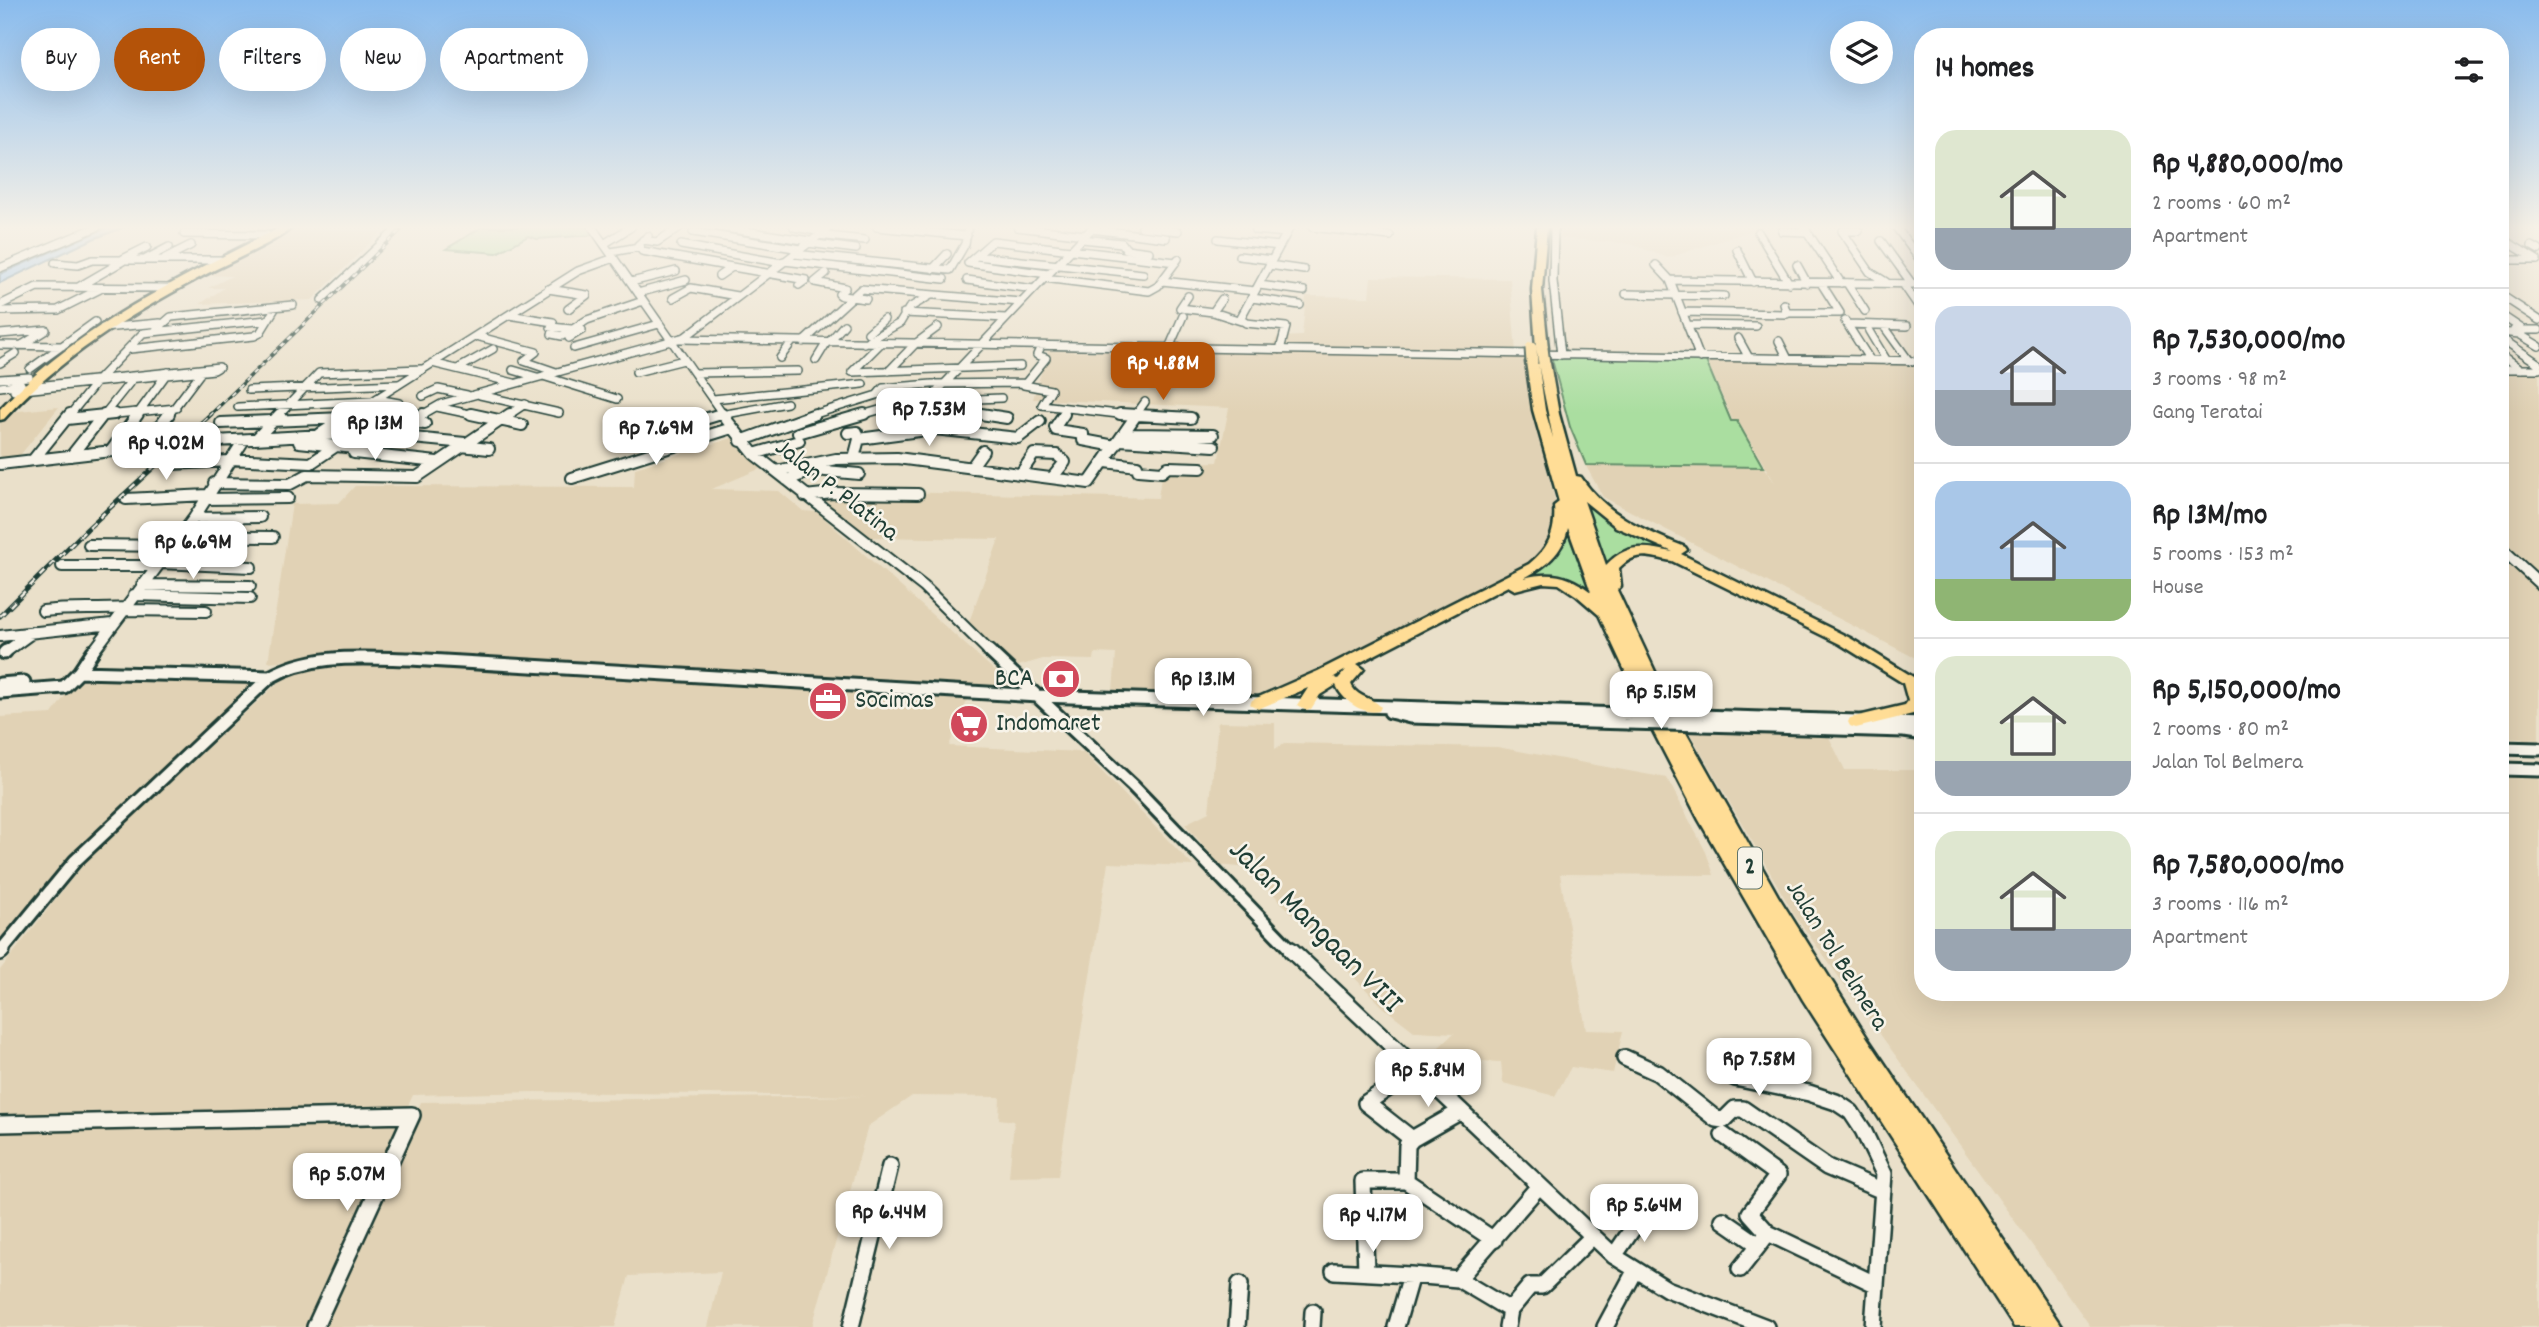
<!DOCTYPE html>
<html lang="en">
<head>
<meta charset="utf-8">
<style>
	body { margin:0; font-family:Dekko,sans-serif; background:#f2f2f2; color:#202124; height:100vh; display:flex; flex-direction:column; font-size:26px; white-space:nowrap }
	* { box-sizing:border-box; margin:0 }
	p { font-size:23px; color:#757577 }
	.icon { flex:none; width:38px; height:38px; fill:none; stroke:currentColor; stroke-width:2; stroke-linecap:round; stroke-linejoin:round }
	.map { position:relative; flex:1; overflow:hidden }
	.side { position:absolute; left:1914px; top:28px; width:595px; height:973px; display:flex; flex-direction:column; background:#fff; border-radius:28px; box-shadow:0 7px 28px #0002 }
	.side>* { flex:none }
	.guide { position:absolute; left:21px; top:28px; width:665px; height:63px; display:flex; gap:14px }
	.buttons { position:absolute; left:1830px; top:21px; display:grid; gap:14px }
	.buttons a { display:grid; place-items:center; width:63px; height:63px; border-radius:50%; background:#fff; box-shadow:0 7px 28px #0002; font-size:35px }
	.price { position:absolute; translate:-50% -60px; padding:0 16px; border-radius:14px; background:#fff; color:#222; font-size:23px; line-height:46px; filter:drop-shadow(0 2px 4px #0008) }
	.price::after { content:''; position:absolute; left:50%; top:42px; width:21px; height:16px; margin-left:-10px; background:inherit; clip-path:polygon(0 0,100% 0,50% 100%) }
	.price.on { background:#b45309; color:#fff }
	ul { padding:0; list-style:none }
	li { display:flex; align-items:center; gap:21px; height:175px; padding:0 21px }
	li+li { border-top:2px solid #e0e0e0 }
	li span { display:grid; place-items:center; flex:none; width:196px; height:140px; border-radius:21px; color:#555 }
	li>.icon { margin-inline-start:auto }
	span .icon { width:84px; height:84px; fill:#fffc; stroke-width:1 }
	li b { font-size:30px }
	h2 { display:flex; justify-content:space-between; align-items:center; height:84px; padding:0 21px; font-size:30px }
	.chip { padding:0 24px; border-radius:32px; background:#fff; box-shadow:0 7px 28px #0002; font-size:24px; line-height:63px }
	.chip.on { background:#b45309; color:#fff }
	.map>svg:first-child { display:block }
</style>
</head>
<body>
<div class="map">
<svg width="2539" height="1327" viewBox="0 0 2539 1327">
	<rect width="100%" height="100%" fill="#eae0ca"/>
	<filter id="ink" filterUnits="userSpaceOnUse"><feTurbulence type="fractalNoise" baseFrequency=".0143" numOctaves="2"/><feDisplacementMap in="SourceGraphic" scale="14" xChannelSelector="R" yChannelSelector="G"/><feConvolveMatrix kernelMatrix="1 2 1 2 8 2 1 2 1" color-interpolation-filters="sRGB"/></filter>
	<g filter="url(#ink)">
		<!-- built -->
		<path fill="#e1d2b5" d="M293,227l88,5 -69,68 -112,4 24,-16h-16l24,-12 -27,-1z
			M1561,227h190l2,3 -85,28 -37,-14 -71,-6z
			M1371,277l139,2 6,73 -244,-5 5,-10 25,-1 4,-40 63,1z
			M1048,351l479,6 6,54 26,106 -5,24 -29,29 -258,123 -23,3 -131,-5 3,-37 -21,-1 -1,7 -51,-1 -28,8 -46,-45 30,-83 -134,-2 -59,-47 352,8 5,-34 55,-2 11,-54 -196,-9z
			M1707,361l216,4v297l-320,-165 -17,-31 178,2 11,15 -37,-62h-5z
			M2501,373h38v367l-38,-2z
			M59,407l-42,52 -17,2v-38l9,-11z
			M732,438l32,29 -52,22 67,2 24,20 14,1 196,175 -661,-32 -84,7 24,-158 47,-1 16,-17 279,1 1,-19z
			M324,666l89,1 344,17 210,16 -18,46 134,6 110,114 -85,-3 -50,313 -49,1 5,-56 -15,-2 1,-22 -88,-1 -44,30 -56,201h-104l13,-55 -92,4 -14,51h-295l101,-225 446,-6 -332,-4 -122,3 -107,232h-306v-357l89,-113 202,-186z
			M80,675l181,5 -184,168 -77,96v-227l52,-3z
			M1218,722l57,1v26l9,-6 213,4 170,31 39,74 8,23 -154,-1 26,156 37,1 -10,42 -42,-6 -16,29 -52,-13 -2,-21 -21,-1 -30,23 -26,-23 30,-28 -40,-2 -31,-24 -135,-139 -28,-3 -35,-41 24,-12z
			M1688,730l139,3 18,37h78v222h578v-218l38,1v552h-448l-296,-411z"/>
		<!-- green -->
		<path fill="#aadea0" stroke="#648e6a" stroke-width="2" d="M482,227h106l7,8 -58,4 -9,-3 -31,17 -51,-4z
			M1551,356l155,5 25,60h6l26,46 -177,-2 -16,-38z
			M1580,494l43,32 56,29c-29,-5 -53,-15 -73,12z
			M1566,529l23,57 -3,2c-21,-14 -40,-10 -64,-11z"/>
		<!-- water -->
		<path fill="#9ac6f4" stroke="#698fa7" stroke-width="2" d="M108,227h17l-32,12 -93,44v-9z"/>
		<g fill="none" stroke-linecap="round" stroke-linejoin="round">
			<defs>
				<path id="minor-far3" d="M592,227l132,189
					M719,227l91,14
					M794,227l29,5
					M877,227l90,9
					M1017,227l69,8
					M1142,227l36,4
					M1312,227l78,9
					M1554,227l-1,54 8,74
					M1804,227l37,56
					M1896,227l27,37
					M1091,229l75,9
					M1255,230l32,3
					M1782,231l25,1
					M1859,231h-17l28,41 16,10
					M693,232l108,17
					M1758,232l31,51
					M184,234l83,1
					M818,235l47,5
					M648,236l-10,9 4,6 164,29 -7,5
					M2501,238l36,22
					M1082,239l40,4 4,6 23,3
					M1218,239l62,7
					M643,240l14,2 23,-15
					M1881,241l31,43
					M808,243l48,6
					M604,244l27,-17
					M681,245l101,18
					M2532,246l7,4
					M1737,250l16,32
					M611,252l28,-5
					M794,254l156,16 15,-26 3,-17
					M976,256l167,18
					M1239,256l33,4
					M165,258l26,-13
					M123,259l24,-12
					M146,259l23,-12
					M2501,260h35
					M784,261l160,18
					M55,263l23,2 14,-5h128
					M1269,265l35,5
					M1656,265l14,15 30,78
					M1797,265l10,18
					M0,268l97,-41
					M933,269l14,-15
					M826,273l-11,9 30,6 -6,6 3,2 24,3
					M1048,274l-80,-11 25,-22 183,21
					M719,276l13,-9
					M1044,278l105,13 9,-5 20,-27
					M967,280l67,9
					M1670,280l253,4
					M1162,281l93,10
					M631,282l45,-11
					M1847,283l18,28
					M1903,284l20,29
					M1259,285l45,6
					M80,286l43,-25
					M548,289l39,6 -19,14
					M638,293l48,-13
					M1626,294l98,2
					M2501,295l38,25
					M1188,296l-8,12 33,4 28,9
					M673,298l18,-10 46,8
					M1252,298l48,7
					M322,300l77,-73
					M0,305l37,-18 132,1
					M0,311l58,-1 42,-21
					M1213,312l9,-13
					M1682,312l105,2 -3,-10
					M904,313l102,5
					M1789,313h51l-19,-30
					M509,315l44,7 -2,5 31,3 -13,8
					M2501,315l21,14
					M1845,321l25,39
					M1848,324l59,2
					M1687,325l69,1
					M1883,325l26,36
					M103,328l57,-5
					M156,330l15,-13 122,-12
					M2514,330h25
					M1869,331l18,30
					M2501,332l18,2 20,12
					M868,333l16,-14
					M0,334l46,-4 -24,15
					M552,334l10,2 25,-16 56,-19
					M476,336l60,16 -12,9 32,11
					M1738,338l11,20
					M2501,338l38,26
					M680,339l1243,22
					M1779,341l9,18
					M803,342l58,-53 160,13
					M829,342l15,-17
					M864,343l36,-20 9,-15 22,-13
					M881,343l-29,29 168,-6
					M0,345l62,1
					M1041,346l-4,9 9,3 -22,27 27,5 -9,15 93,11
					M574,348l85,-24
					M1169,348l14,-32
					M130,349l124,-13 6,-3 16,-26
					M1280,350l6,-23 -40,-4 -6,-4 50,-92
					M2501,354l20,15
					M780,358l12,-16
					M816,360l11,-18
					M0,363l16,-10
					M432,363l82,20
					M459,368l34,-19
					M30,369l65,-47
					M2501,369h38
					M513,370l24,7
					M889,371l26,-27 23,-17
					M636,372l48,-12
					M694,373l104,-2
					M543,376l74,23
					M0,379l29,-2
					M0,387l21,-3
					M249,390l149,-6
					M14,391l200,-21 5,-3 -202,21
					M480,395l79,18
					M423,396l15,-7 29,6
					M377,399l22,4
					M713,399l150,-15
					M930,401l71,-3
					M238,407l133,-6
					M437,407l42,9
					M69,416l29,-36 45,-47 124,-13
					M97,416l79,-8
					M103,416l32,-40
					M136,416l32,-44
					M168,416l34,-45
					M278,416l41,-43 102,-4
					M349,416l229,-145 36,-13
					M420,416l21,-12 244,-67 145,-110
					M507,416l18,-12
					M715,416l72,-13
					M809,416l68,-21 6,-7 49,-4 92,-1
					M858,416l28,-8 44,-6
					M931,416l-2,-12 3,-7 161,-170
					M942,416l31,-3 20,3
					M1135,416l10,-14"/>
				<path id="minor-far2" d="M423,414l-13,8 15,2
					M471,414l51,11
					M722,414l32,40 170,133 67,66
					M931,414l3,15
					M981,414l26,4
					M1064,414l-9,13 1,3 27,4v6l32,6
					M1120,414l71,4
					M931,417l29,-3
					M67,419l47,-5
					M890,419l7,15
					M221,423l123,-5
					M798,433l66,-19
					M848,433l9,-1 2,7 -5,19
					M320,434l31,-20
					M1131,434l82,1
					M652,435l69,-21
					M256,439l24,-25
					M859,439l75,-10 84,9 22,-17
					M1120,440l94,6
					M741,441l74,-27
					M299,442l56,6 -1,5 83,9
					M461,446l28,3
					M144,447l25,-33
					M111,451l27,-37
					M754,454l45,-13
					M71,456l33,-42
					M231,459l80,4 25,-17
					M33,460l37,-46
					M1106,462l31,4 1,4 24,2 6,-5 33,1
					M0,464l181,-21 179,-10 105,10
					M172,464l58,-3
					M971,468l12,-17
					M776,471l60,-12 61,-1 192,25 48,-69
					M1021,473l13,-19 23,1 8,7 -13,16
					M572,478l160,-50
					M787,480l28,-10 44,4
					M214,483l76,1 17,-9 110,2 93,-63
					M805,496l28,-3 85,1
					M126,499l82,-4
					M205,499l83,-1
					M194,518l66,-1
					M180,536l93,1
					M89,545l83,1
					M2501,548l38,35
					M160,563l91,4
					M62,566h95
					M142,585l108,1
					M134,595l116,3
					M123,610l83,1
					M43,611c28,-3 53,-1 81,-3
					M0,636l112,-12
					M4,653l29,-21
					M92,653l102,-135 50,-78"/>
				<path id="minor-far1" d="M93,651l-14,21 191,5
					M989,651l144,135 160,166
					M4,653l2,-2
					M0,684l24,-2
					M0,692l64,-5 15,-15
					M1390,712l20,5 218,6
					M1699,716l224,7
					M1703,725l201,6 19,3
					M2501,748l38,1
					M2501,769l38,1
					M0,952l75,-91 195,-184c42,-24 93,-19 140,-18l628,37 586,18"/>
				<path id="minor" d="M1291,950l323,306 53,33 99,38
					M0,952l2,-2
					M1625,1058l33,15 58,46 8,1 11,-11h8l84,58 56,24
					M1735,1078l74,15 27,9 15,10 12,18 21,44 -11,153
					M0,1124l412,-9 -97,212
					M1723,1135l55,40 -28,38 18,20
					M1412,1139l-46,-36 51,-34
					M1406,1181l88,59
					M1723,1220l36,25 9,-12 107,51
					M1614,1256l30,-44
					M1740,1269l19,-24
					M1334,1271l77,4
					M1366,1272l-3,-91h43l1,-36 5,-6 49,-28
					M1458,1279l52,31
					M851,1327l39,-161
					M1237,1327l3,-43
					M1312,1327l1,-15
					M1396,1327l15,-52 47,4 81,-93
					M1507,1327l3,-17 20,-24h12l50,-49
					M1605,1327l29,-54"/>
				<path id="highway" d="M281,227h12c-20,17 -69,37 -94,51 -72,38 -139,80 -195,141l-4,1v-11c77,-83 181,-131 281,-182z
					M1537,227h10l-5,63 6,58 -6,3 -6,-3 -4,-58z
					M1532,359l6,3 7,48 8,28 -15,-75 6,-4 6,4 9,51 17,62 5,1c25,38 63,53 104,70l2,3 -6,4 169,84 68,42 5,22 -6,11 -61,15 -6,-2 -2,-4 2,-4 55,-13 3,-4 -5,-18 -63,-39 -168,-83c-22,-4 -35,-11 -53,7l2,18 -4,4 55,118 106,188 90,143 194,288h-48l-211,-327 -104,-180 -46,-89 -54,-116 -22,-19 -18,-12 -16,-1 -28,7 -7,-4 -151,78 7,5 -13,15c5,14 22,13 30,23l-2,4c-17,4 -37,-11 -43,-26l-16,10 -9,14 -6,1 -8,-5 11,-17 -50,21 -8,-5 2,-4 66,-29 211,-107c20,-16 27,-32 25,-58l5,-4 -26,-92 -7,-48zM1584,501l32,26 57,25c-28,-5 -45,-10 -67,13zM1568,528l23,64c-21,-17 -41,-21 -67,-14 21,-11 39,-25 44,-50zM1346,670l-8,9 -4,-2z"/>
			</defs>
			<!-- minor-far3 casing -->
			<use href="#minor-far3" stroke="#1f3d34" stroke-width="10"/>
			<!-- minor-far2 casing -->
			<use href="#minor-far2" stroke="#1f3d34" stroke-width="14"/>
			<!-- minor-far1 casing -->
			<use href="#minor-far1" stroke="#1f3d34" stroke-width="17"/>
			<!-- minor casing -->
			<use href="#minor" stroke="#1f3d34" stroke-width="20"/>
			<!-- highway casing -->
			<use href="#highway" stroke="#1f3d34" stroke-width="5"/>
			<!-- minor-far3 -->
			<use href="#minor-far3" stroke="#f7f3e8" stroke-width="7"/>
			<!-- minor-far2 -->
			<use href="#minor-far2" stroke="#f7f3e8" stroke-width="10"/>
			<!-- minor-far1 -->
			<use href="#minor-far1" stroke="#f7f3e8" stroke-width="11"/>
			<!-- minor -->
			<use href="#minor" stroke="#f7f3e8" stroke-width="15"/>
			<!-- highway -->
			<use href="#highway" fill="#ffdd96" fill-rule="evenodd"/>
			<defs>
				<path id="rail-far1" d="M209,416l195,-189"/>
				<path id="rail" d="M0,616l87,-87 124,-115"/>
			</defs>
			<!-- rail-far1 casing -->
			<use href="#rail-far1" stroke="#1f3d34" stroke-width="3.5"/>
			<!-- rail casing -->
			<use href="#rail" stroke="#1f3d34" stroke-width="5"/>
			<!-- rail-far1 -->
			<use href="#rail-far1" stroke="#f7f3e8" stroke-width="2" stroke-dasharray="5" stroke-linecap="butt"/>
			<!-- rail -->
			<use href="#rail" stroke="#f7f3e8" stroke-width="2.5" stroke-dasharray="7" stroke-linecap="butt"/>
			<defs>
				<path id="minor-bridge" d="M1624,714l75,2
					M1628,723l75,2"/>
				<path id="highway-bridge" d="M1531,348l1,14
					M1542,348l2,15"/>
			</defs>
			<!-- minor-bridge casing -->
			<use href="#minor-bridge" stroke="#1f3d34" stroke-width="17" stroke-linecap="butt"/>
			<!-- highway-bridge casing -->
			<use href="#highway-bridge" stroke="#1f3d34" stroke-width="15" stroke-linecap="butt"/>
			<!-- minor-bridge -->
			<use href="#minor-bridge" stroke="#f7f3e8" stroke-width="11"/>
			<!-- highway-bridge -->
			<use href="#highway-bridge" stroke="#ffdd96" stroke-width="11"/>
		</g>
	</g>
	<!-- sky -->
	<linearGradient id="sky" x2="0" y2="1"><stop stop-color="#89bbed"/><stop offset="0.55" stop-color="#f6f1e7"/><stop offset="1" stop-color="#f6f1e7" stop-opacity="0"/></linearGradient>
	<rect width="2539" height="413" fill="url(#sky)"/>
	<!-- icons -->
	<defs>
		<symbol id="bank-disc" viewBox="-11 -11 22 22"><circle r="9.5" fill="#d1495b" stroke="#f7f3e8"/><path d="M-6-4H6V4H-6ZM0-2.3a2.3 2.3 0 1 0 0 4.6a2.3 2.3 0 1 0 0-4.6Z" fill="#fff"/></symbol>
		<symbol id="office-disc" viewBox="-11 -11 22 22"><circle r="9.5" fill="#d1495b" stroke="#f7f3e8"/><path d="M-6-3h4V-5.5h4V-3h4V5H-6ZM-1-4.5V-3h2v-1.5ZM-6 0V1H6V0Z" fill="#fff"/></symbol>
		<symbol id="supermarket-disc" viewBox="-11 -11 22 22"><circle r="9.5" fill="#d1495b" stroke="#f7f3e8"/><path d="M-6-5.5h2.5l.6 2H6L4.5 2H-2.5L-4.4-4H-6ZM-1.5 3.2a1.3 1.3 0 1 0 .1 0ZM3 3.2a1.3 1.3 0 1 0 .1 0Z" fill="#fff"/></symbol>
	</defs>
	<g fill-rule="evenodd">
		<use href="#bank-disc" x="1039" y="657" width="44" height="44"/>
		<use href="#office-disc" x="806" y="679" width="44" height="44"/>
		<use href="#supermarket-disc" x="947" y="702" width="44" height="44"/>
	</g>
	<g text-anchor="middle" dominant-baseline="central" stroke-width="5" stroke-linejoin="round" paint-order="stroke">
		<!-- shield labels -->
		<rect fill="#f7f3e8" stroke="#60746a" stroke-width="2" x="1738" y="847.5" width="24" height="41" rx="5"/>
		<g font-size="24" font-weight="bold" fill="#1f3d34">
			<text x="1750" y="868">2</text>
		</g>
		<!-- street labels -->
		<g font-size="26" fill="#1f3d34" stroke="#f7f3e8">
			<text transform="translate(836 491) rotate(38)">Jalan P. Platina</text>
			<text transform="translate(1836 956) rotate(58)">Jalan Tol Belmera</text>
		</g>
		<!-- poi labels -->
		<g font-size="26" fill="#1f3d34" stroke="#f7f3e8" text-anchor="start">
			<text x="1034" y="679" text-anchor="end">BCA</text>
			<text x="855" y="701">Socimas</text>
			<text x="996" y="724">Indomaret</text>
		</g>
		<!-- near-street labels -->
		<g font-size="32" fill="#1f3d34" stroke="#f7f3e8">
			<text transform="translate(1314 928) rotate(45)">Jalan Mangaan VIII</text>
		</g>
	</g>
</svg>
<div class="buttons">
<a><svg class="icon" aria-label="layers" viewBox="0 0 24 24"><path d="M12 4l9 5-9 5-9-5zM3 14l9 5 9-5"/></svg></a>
</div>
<b class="price on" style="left:1163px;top:402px">Rp 4.88M</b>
<b class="price" style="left:929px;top:448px">Rp 7.53M</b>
<b class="price" style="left:375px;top:462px">Rp 13M</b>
<b class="price" style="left:656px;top:467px">Rp 7.69M</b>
<b class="price" style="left:166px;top:482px">Rp 4.02M</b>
<b class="price" style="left:193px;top:581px">Rp 6.69M</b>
<b class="price" style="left:1203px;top:718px">Rp 13.1M</b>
<b class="price" style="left:1661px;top:731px">Rp 5.15M</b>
<b class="price" style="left:1759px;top:1098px">Rp 7.58M</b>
<b class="price" style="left:1428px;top:1109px">Rp 5.84M</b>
<b class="price" style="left:347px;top:1213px">Rp 5.07M</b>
<b class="price" style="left:1644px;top:1244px">Rp 5.64M</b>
<b class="price" style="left:889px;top:1251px">Rp 6.44M</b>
<b class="price" style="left:1373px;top:1254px">Rp 4.17M</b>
<div class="guide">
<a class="chip">Buy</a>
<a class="chip on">Rent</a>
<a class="chip">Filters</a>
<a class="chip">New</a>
<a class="chip">Apartment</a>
</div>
<section class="side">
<h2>14 homes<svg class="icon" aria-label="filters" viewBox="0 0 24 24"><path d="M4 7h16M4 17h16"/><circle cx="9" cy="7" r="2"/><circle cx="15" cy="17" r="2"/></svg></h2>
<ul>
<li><span style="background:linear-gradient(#dfe7d0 70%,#9aa5b1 0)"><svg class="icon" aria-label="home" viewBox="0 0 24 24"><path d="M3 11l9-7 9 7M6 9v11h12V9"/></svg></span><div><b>Rp 4,880,000/mo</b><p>2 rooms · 60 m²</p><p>Apartment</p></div></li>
<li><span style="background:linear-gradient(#c9d6e8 60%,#9aa5b1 0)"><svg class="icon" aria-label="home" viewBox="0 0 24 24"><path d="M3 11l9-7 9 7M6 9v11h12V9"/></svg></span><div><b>Rp 7,530,000/mo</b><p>3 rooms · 98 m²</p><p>Gang Teratai</p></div></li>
<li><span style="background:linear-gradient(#a9c7e8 70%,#8fb573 0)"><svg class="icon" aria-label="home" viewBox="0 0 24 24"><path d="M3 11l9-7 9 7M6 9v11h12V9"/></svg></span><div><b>Rp 13M/mo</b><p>5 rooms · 153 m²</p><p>House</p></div></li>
<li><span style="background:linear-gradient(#dfe7d0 75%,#9aa5b1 0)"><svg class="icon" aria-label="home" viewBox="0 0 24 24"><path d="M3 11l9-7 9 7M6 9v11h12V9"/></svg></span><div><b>Rp 5,150,000/mo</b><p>2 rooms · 80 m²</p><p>Jalan Tol Belmera</p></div></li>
<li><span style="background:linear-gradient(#dfe7d0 70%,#9aa5b1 0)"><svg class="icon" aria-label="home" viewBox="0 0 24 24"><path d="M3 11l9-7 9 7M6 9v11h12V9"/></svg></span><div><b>Rp 7,580,000/mo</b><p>3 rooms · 116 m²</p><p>Apartment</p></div></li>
</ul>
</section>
</div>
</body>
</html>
